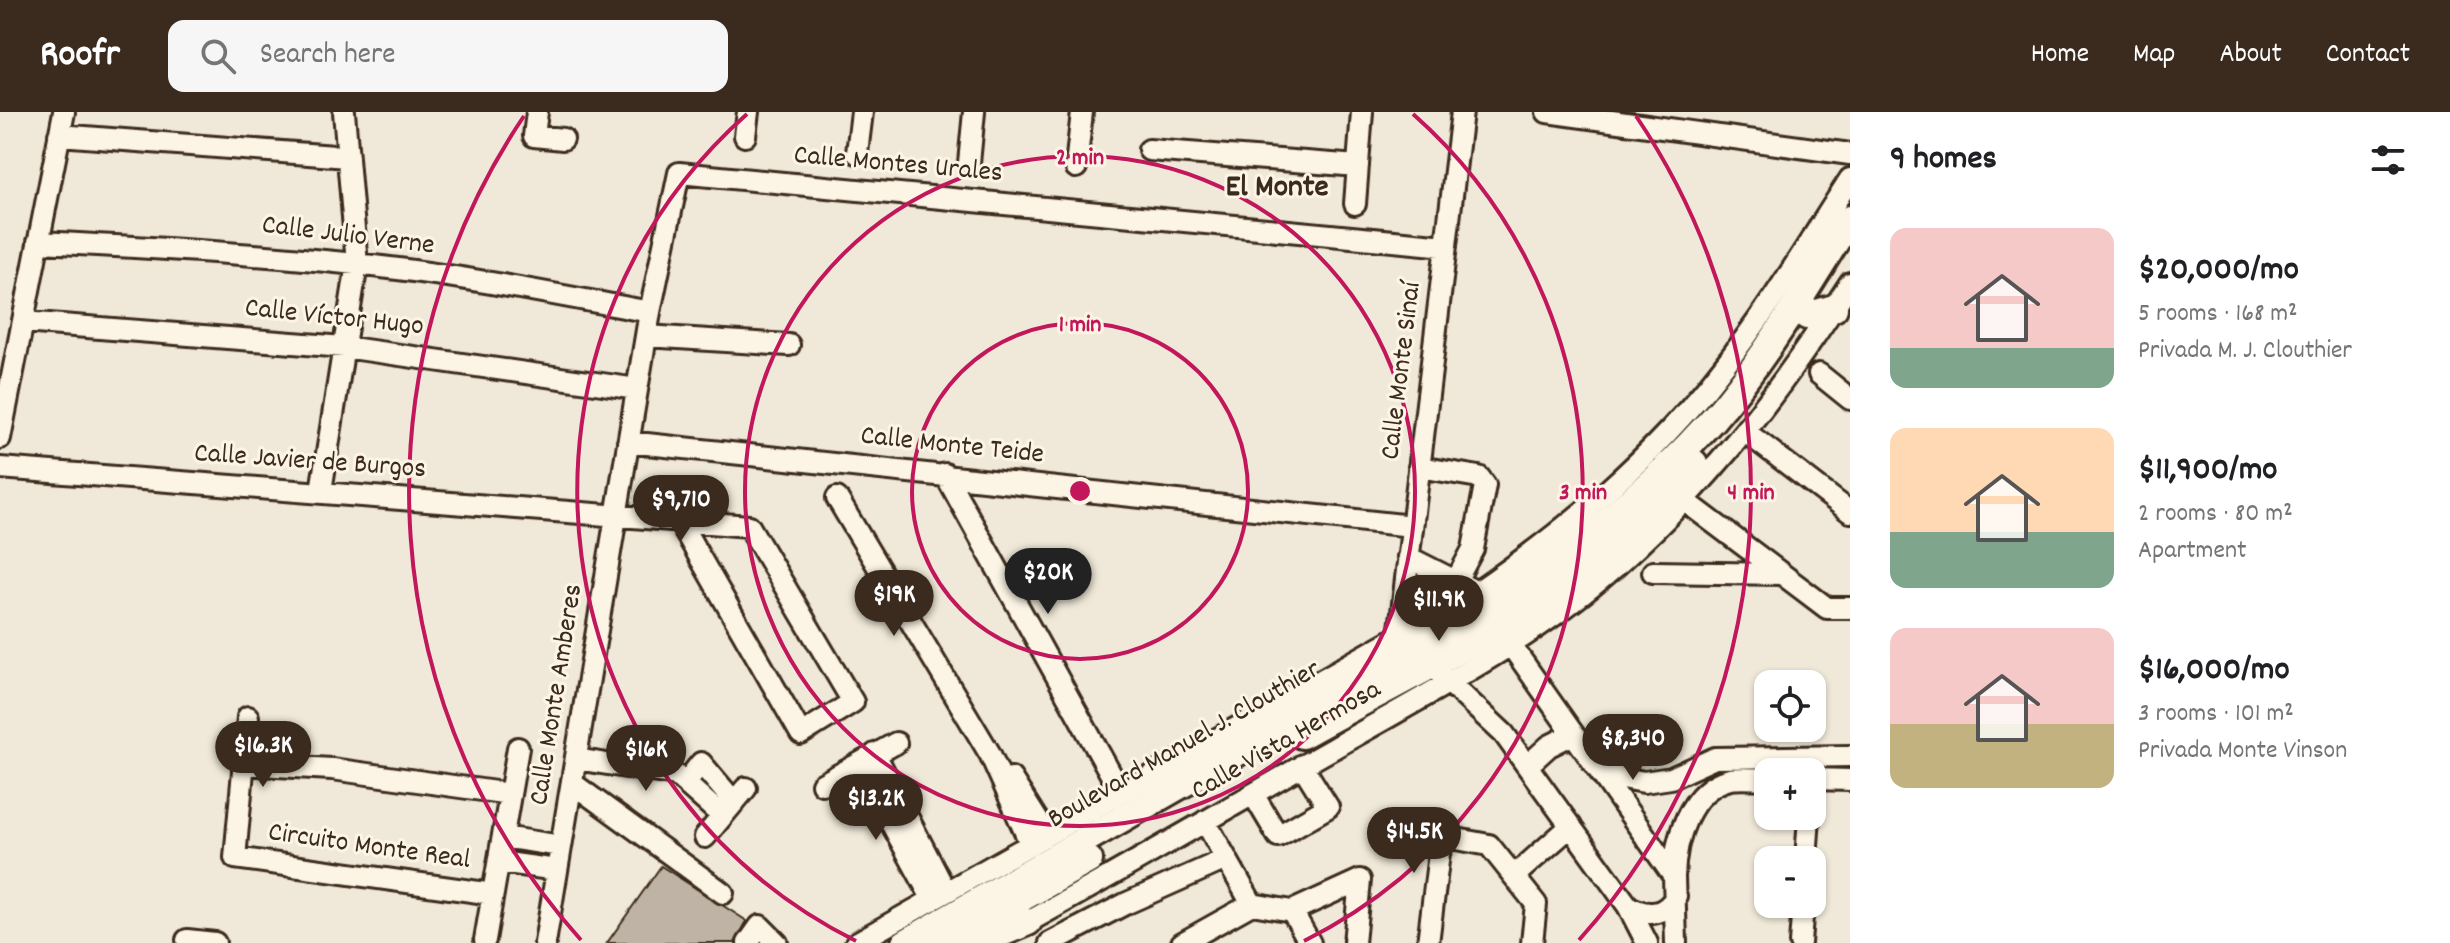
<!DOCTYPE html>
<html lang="en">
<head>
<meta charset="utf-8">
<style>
	body { margin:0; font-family:Dekko,sans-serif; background:#f6f6f6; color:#202124; height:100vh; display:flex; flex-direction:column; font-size:30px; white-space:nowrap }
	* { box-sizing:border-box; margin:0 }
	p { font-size:26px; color:#757577 }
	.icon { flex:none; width:44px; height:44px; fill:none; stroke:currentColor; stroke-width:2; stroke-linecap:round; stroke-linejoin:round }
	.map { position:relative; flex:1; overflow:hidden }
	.sheet { display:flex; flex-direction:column; background:#fff; width:600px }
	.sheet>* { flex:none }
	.fabs { position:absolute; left:1754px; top:558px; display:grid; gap:16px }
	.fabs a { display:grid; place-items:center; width:72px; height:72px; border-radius:16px; background:#fff; box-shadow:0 2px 6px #0004; font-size:40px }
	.price { position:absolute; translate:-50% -68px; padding:0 18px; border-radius:28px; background:#3b2a1e; color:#fff; font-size:26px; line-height:52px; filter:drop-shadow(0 2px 4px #0008) }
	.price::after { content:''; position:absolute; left:50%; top:48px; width:24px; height:18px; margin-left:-12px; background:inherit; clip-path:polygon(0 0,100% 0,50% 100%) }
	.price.on { background:#222; color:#fff }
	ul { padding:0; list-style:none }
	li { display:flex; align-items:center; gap:24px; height:200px; padding:0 40px }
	li span { display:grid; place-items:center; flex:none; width:224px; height:160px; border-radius:16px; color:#555 }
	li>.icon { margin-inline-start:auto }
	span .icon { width:96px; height:96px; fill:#fffc; stroke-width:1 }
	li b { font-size:34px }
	h2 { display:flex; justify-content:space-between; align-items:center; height:96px; padding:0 40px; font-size:34px }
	header { display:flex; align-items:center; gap:48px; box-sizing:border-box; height:112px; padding:0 40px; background:#3b2a1e; color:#fff }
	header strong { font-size:38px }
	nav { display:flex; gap:44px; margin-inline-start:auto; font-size:28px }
	.search { width:560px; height:72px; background:#f6f6f6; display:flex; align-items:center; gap:20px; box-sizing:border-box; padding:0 28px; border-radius:16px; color:#757577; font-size:30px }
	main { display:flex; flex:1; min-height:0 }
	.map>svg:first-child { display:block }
</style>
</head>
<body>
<header>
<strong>Roofr</strong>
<div class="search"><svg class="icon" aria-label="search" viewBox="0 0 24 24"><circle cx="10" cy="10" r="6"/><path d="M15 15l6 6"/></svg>Search here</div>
<nav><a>Home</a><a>Map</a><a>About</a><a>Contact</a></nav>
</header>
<main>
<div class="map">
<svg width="1850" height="831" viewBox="0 0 1850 831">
	<rect width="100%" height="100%" fill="#f0e9d9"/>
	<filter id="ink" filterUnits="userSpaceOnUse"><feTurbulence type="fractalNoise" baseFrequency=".0125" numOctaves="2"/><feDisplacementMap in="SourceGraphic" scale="16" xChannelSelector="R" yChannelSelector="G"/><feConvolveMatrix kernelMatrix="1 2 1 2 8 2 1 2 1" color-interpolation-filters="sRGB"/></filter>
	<g filter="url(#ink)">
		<!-- building -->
		<path fill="#beb3a4" stroke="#3b2a1e" stroke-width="2" d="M661,754l86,55 -12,22h-128z"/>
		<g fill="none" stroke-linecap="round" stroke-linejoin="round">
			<defs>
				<path id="minor" d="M537,0l-3,24 29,3
					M1547,0l303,42
					M59,23l289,22
					M745,24l3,-24
					M1149,38l209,16
					M857,41l5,-41
					M969,51l5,-51
					M1076,55l6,-55
					M1355,92l7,-92
					M38,130c106,5 211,11 317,22 99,10 197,30 295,48
					M23,210l321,25 293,42
					M646,224l143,9
					M1819,262l31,25
					M1747,321l103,79
					M0,326l64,-326
					M628,330l784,84
					M1419,355l60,10 6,8 -12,64 -17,32
					M0,356l749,58 104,176 -52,32 -122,-213
					M945,362l169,306
					M321,379l36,-227 -13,-152
					M837,386l153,256 41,91
					M1685,389l142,107h23
					M1408,445l69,35 5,7
					M1653,460l129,2
					M1503,522l171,243 2,66
					M1404,530l-5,-5 63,-525
					M1440,562l64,60 124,172 19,37
					M248,605l-13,141 258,36
					M875,642l71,138
					M576,647l100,16 46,41
					M243,652l89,5 178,25
					M859,652l74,136
					M1527,654l22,-20 24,-12
					M1598,655l20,10 26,5 27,-4 44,-20 135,-2
					M1011,666l36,57
					M1812,667l38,1
					M572,671l151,110
					M685,671l16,-20 33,39
					M822,672l74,-41
					M1253,682l25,42 50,-29 -26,-42
					M503,725l58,9
					M705,725l41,-49
					M1806,748l3,-44
					M499,750l58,8
					M1514,764l57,-50
					M1674,765c1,-36 14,-88 56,-98 11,-2 26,0 38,0
					M1252,792l40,7 68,-31 -6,63
					M1628,794c19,11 37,10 48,-10
					M1292,799l18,32
					M1017,816c106,-58 210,-120 315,-179 97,-56 200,-108 284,-183 98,-88 163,-173 234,-283
					M187,828l28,3
					M485,828l33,-192
					M545,831l105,-631 29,-139 767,73
					M748,831l12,-17 17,17
					M856,831l621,-351c91,-63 175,-133 243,-221 48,-60 88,-127 130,-192
					M1050,831l75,-39 101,-45
					M1182,831l70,-39 -47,-83
					M1428,831l11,-90 4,-10 8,-5 38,7 47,59 -4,39
					M1800,831l3,-39"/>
				<path id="major" d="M1807,204l27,-8
					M1302,623c65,-37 133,-69 197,-108 72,-45 139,-101 195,-164
					M905,831l583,-334c82,-55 157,-114 224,-189 54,-61 94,-133 138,-201
					M942,831l147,-83
					M978,831l50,-21"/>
			</defs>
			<!-- minor casing -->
			<use href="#minor" stroke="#3b2a1e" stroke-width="26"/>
			<!-- major casing -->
			<use href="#major" stroke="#3b2a1e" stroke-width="32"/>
			<!-- minor -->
			<use href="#minor" stroke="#fcf5e5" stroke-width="20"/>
			<!-- major -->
			<use href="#major" stroke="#fcf5e5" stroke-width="26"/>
		</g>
	</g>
	<!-- distance rings -->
	<g fill="none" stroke="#c2185b" stroke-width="4">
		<circle cx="1080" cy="379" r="168"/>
		<circle cx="1080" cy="379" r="335"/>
		<path d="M856 829A503 503 0 0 1 747 2M1413 2A503 503 0 0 1 1304 829"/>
		<path d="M581 828A671 671 0 0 1 524 4M1636 4A671 671 0 0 1 1579 828"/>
	</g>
	<g text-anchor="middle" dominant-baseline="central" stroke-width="6" stroke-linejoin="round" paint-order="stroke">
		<!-- street labels -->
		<g font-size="28" fill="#3b2a1e" stroke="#fcf5e5">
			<text transform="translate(898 54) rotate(5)">Calle Montes Urales</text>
			<text transform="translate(348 125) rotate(7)">Calle Julio Verne</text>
			<text transform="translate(334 207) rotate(6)">Calle Víctor Hugo</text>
			<text transform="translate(1403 259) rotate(-83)">Calle Monte Sinaí</text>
			<text transform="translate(952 335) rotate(6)">Calle Monte Teide</text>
			<text transform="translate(310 351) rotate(4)">Calle Javier de Burgos</text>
			<text transform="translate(558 583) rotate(-81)">Calle Monte Amberes</text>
			<text transform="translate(1287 630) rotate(-30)">Calle Vista Hermosa</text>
			<text transform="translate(1185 634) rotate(-30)">Boulevard Manuel J. Clouthier</text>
			<text transform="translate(369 736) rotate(8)">Circuito Monte Real</text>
		</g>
		<!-- quarter labels -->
		<g font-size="32" font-weight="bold" fill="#3b2a1e" stroke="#fcf5e5">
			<text x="1277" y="77">El Monte</text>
		</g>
	</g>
	<circle cx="1080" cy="379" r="12" fill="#c2185b" stroke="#fcf5e5" stroke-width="4"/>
	<g font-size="24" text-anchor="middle" font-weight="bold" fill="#c2185b" stroke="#fcf5e5" stroke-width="6" stroke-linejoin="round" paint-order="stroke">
		<text x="1080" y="52">2 min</text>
		<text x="1080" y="219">1 min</text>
		<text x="1583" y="387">3 min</text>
		<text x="1751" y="387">4 min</text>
	</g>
</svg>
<div class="fabs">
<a><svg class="icon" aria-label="locate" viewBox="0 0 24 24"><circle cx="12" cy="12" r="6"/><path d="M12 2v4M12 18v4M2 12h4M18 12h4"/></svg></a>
<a>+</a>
<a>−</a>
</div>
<b class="price" style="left:681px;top:431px">$9,710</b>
<b class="price on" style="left:1048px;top:504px">$20K</b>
<b class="price" style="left:894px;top:526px">$19K</b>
<b class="price" style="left:1439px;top:531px">$11.9K</b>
<b class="price" style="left:1633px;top:670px">$8,340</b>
<b class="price" style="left:263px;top:677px">$16.3K</b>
<b class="price" style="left:646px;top:681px">$16K</b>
<b class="price" style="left:876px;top:730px">$13.2K</b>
<b class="price" style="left:1414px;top:763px">$14.5K</b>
</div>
<section class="sheet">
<h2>9 homes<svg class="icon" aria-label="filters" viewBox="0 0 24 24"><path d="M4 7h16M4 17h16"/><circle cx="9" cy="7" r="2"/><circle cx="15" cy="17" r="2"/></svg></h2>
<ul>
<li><span style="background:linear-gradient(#f6c9c9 75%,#7fa58c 0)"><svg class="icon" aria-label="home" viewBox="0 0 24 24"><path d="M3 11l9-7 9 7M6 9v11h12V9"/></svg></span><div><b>$20,000/mo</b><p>5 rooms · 168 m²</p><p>Privada M. J. Clouthier</p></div></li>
<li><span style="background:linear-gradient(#ffd9b3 65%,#7fa58c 0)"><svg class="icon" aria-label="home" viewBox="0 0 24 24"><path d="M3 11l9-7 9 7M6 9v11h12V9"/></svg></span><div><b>$11,900/mo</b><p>2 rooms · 80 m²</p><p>Apartment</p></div></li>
<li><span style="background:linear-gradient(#f6c9c9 60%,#c2b280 0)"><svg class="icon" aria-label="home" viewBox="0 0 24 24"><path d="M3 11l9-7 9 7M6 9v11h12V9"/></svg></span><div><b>$16,000/mo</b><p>3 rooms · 101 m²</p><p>Privada Monte Vinson</p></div></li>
</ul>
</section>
</main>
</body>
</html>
